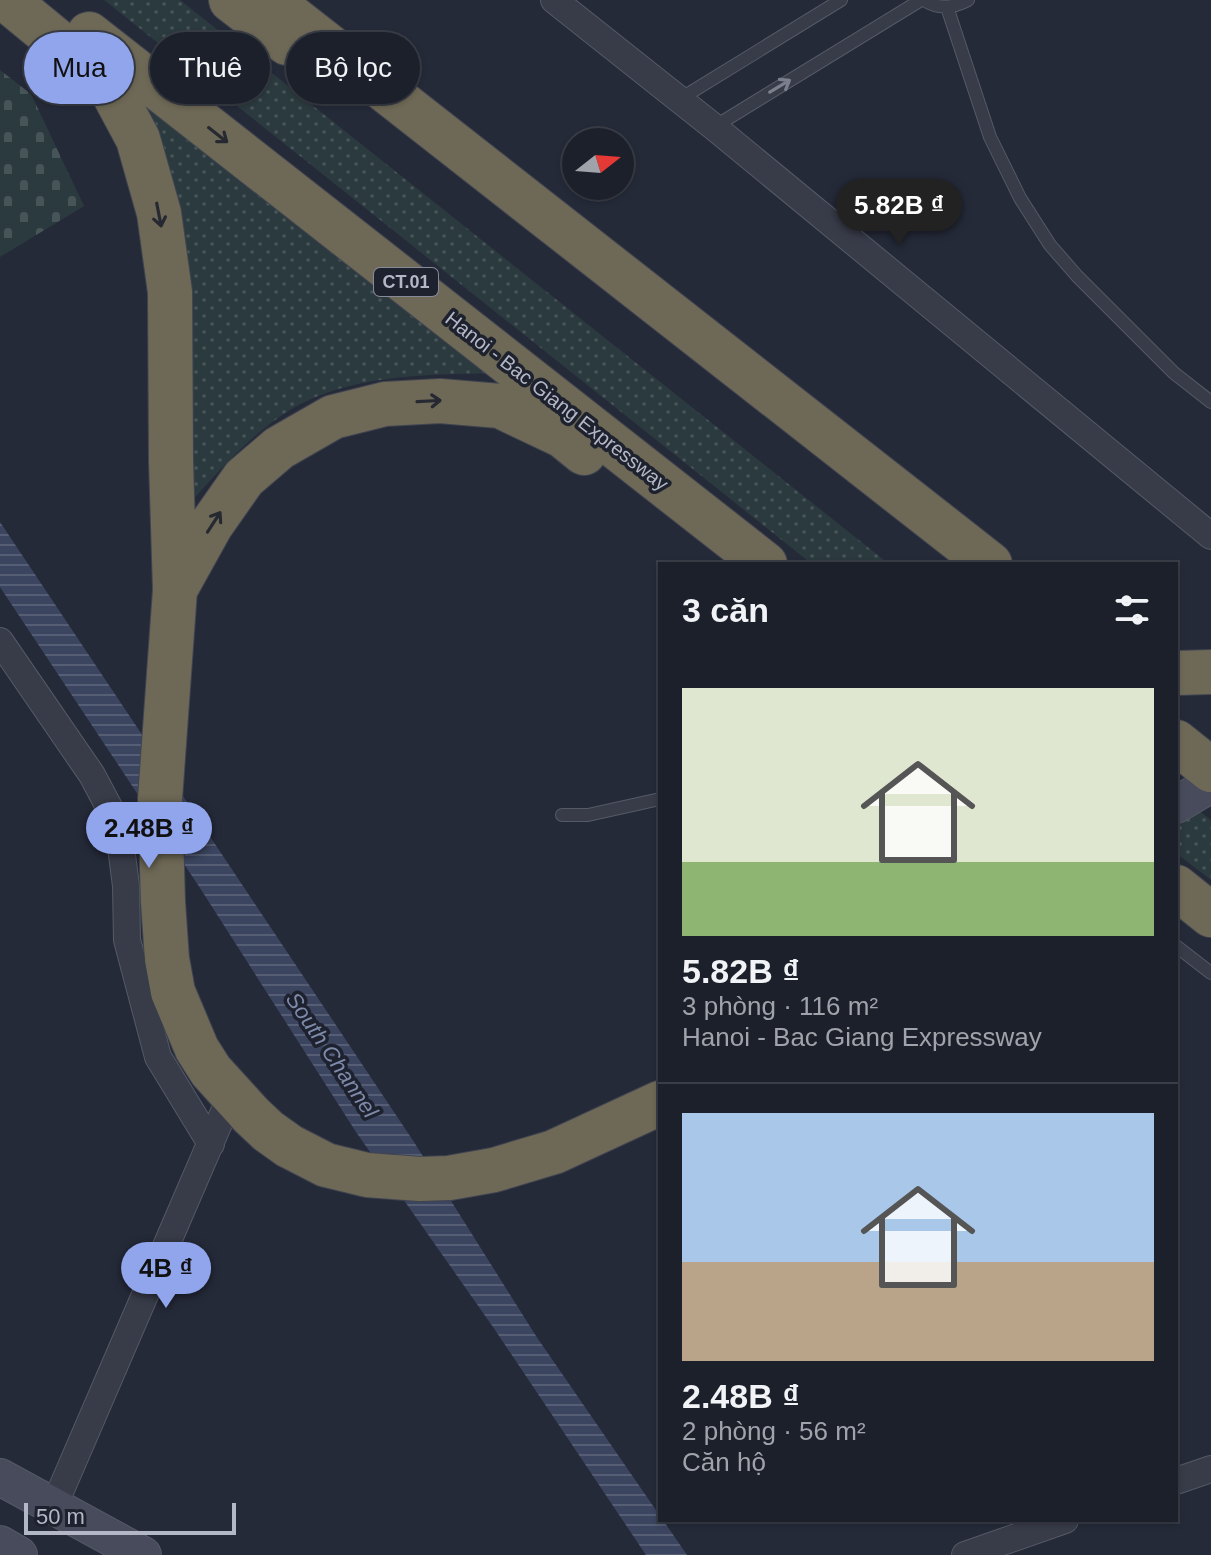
<!DOCTYPE html>
<html lang="vi">
<head>
<meta charset="utf-8">
<style>
	body { margin:0; font-family:Arial,sans-serif; background:#292d37; color:#f1f3f6; height:100vh; display:flex; flex-direction:column; font-size:30px; white-space:nowrap }
	* { box-sizing:border-box; margin:0 }
	p { font-size:26px; color:#a0a3a9 }
	.icon { flex:none; width:44px; height:44px; fill:none; stroke:currentColor; stroke-width:2; stroke-linecap:round; stroke-linejoin:round }
	.map { position:relative; flex:1; overflow:hidden }
	.side { position:absolute; left:658px; top:562px; width:520px; height:960px; display:flex; flex-direction:column; background:#1c202b; border-radius:0px; box-shadow:0 2px 6px #0004,0 0 0 2px #3a3e47 }
	.side>* { flex:none }
	.hud { position:absolute; left:24px; top:32px; width:514px; height:72px; display:flex; gap:16px }
	.needle { width:52px; rotate:73deg }
	.buttons { position:absolute; left:562px; top:128px; display:grid; gap:16px }
	.buttons a { display:grid; place-items:center; width:72px; height:72px; border-radius:50%; background:#1c202b; box-shadow:0 2px 6px #0004,0 0 0 2px #3a3e47; font-size:40px }
	.scale { position:absolute; left:24px; bottom:20px; width:212px; box-sizing:border-box; padding-left:8px; border:4px solid #b4b7c5; border-top:0; font-size:22px; line-height:28px; white-space:nowrap; color:#b4b7c5; -webkit-text-stroke:6px #1e222e; paint-order:stroke }
	.price { position:absolute; translate:-50% -68px; padding:0 18px; border-radius:28px; background:#91a5ec; color:#111; font-size:26px; line-height:52px; filter:drop-shadow(0 2px 4px #0008) }
	.price::after { content:''; position:absolute; left:50%; top:48px; width:24px; height:18px; margin-left:-12px; background:inherit; clip-path:polygon(0 0,100% 0,50% 100%) }
	.price.selected { background:#222; color:#fff }
	ul { padding:0; list-style:none }
	li { display:grid; align-content:center; gap:16px; height:424px; padding:0 24px }
	li+li { border-top:2px solid #3a3e47 }
	li span { display:grid; place-items:center; height:248px; border-radius:0px; color:#555 }
	li>.icon { margin-inline-start:auto }
	span .icon { width:144px; height:144px; fill:#fffc; stroke-width:1 }
	li b { font-size:34px }
	h2 { display:flex; justify-content:space-between; align-items:center; height:96px; padding:0 24px; font-size:34px }
	.chip { padding:0 28px; border-radius:36px; background:#1c202b; box-shadow:0 2px 6px #0004,0 0 0 2px #3a3e47; font-size:28px; line-height:72px }
	.chip.selected { background:#91a5ec; color:#111 }
	.map>svg:first-child { display:block }
</style>
</head>
<body>
<div class="map">
<svg width="1211" height="1555" viewBox="0 0 1211 1555">
	<defs>
		<pattern id="grass-dots" width="8" height="8" patternUnits="userSpaceOnUse" patternTransform="scale(2)"><rect width="8" height="8" fill="#2b3a3e"/><path d="M2 2h.1M6 6h.1" fill="none" stroke="#475458" stroke-width="1.8" stroke-linecap="round"/></pattern>
		<pattern id="cemetery-stones" width="16" height="16" patternUnits="userSpaceOnUse" patternTransform="scale(2)"><rect width="16" height="16" fill="#2b3a3e"/><path d="M2 7V4a2 2 0 0 1 4 0v3zM10 15v-3a2 2 0 0 1 4 0v3z" fill="#475458"/></pattern>
		<pattern id="water-rules" width="6" height="5" patternUnits="userSpaceOnUse" patternTransform="scale(2)"><rect width="6" height="5" fill="#3c4560"/><path d="M0 2.5h6" fill="none" stroke="#565e75"/></pattern>
	</defs>
	<rect width="100%" height="100%" fill="#252a39"/>
	<!-- grass -->
	<path fill="url(#grass-dots)" d="M104,0h76l709,564h-77z
		M131,83l367,290c-74,2 -157,0 -220,45 -34,24 -62,56 -89,86z
		M1176,793l35,27v60l-35,-27z"/>
	<!-- cemetery -->
	<path fill="url(#cemetery-stones)" d="M0,70l31,24 53,112 -84,51z"/>
	<!-- water -->
	<path fill="url(#water-rules)" d="M0,522l414,620 122,194 124,180v4h3l24,35h-41l-153,-228 -137,-195 -156,-244 -200,-301z"/>
	<g fill="none" stroke-linecap="round" stroke-linejoin="round">
		<defs>
			<path id="lane" d="M924,0c15,10 29,8 44,0
				M947,7l43,130 30,61 30,47 27,31 97,97 37,29
				M680,99l161,-99
				M714,127l207,-127
				M562,815h26l72,-16
				M1176,946l35,27"/>
			<path id="street" d="M554,0l160,127 497,409
				M0,641l92,134 26,49 8,62 1,54 31,117 53,87
				M1176,1481l35,-12
				M54,1506l178,-413
				M965,1555l100,-35"/>
			<path id="secondary" d="M1176,805l35,-21
				M0,1477l143,78
				M0,1544l19,11"/>
			<path id="highway" d="M7,0l101,83 30,56 21,74 11,79 1,169 4,129 -15,209 3,103 4,57 6,33 24,57 14,22 40,44 17,16 21,15 37,19 41,10 53,4 29,-1 45,-8 60,-18 106,-49
				M231,0l56,43
				M270,0l720,564
				M89,34l676,530
				M176,588l35,-63 33,-47 35,-30 54,-31 52,-13 55,-3 60,5 63,30 21,17
				M1176,673l35,-1
				M1176,742l35,28
				M1176,887l35,28"/>
		</defs>
		<!-- lane casing -->
		<use href="#lane" stroke="#565a67" stroke-width="14"/>
		<!-- street casing -->
		<use href="#street" stroke="#565a67" stroke-width="28"/>
		<!-- secondary casing -->
		<use href="#secondary" stroke="#565a67" stroke-width="38"/>
		<!-- highway casing -->
		<use href="#highway" stroke="#414451" stroke-width="46"/>
		<!-- lane -->
		<use href="#lane" stroke="#383c49" stroke-width="12"/>
		<!-- street -->
		<use href="#street" stroke="#383c49" stroke-width="26"/>
		<!-- secondary -->
		<use href="#secondary" stroke="#474b5c" stroke-width="36"/>
		<!-- highway -->
		<use href="#highway" stroke="#6e6956" stroke-width="44"/>
	</g>
	<!-- one-way arrows -->
	<defs><path id="oneway-shaft" d="M-6 0H5M1.5-3L5.5 0L1.5 3" fill="none" stroke-width="1.6" stroke-linecap="round" stroke-linejoin="round" transform="scale(2)"/></defs>
	<use stroke="#7c808d" href="#oneway-shaft" transform="translate(780 86) rotate(-31)"/>
	<g stroke="#262932">
		<use href="#oneway-shaft" transform="translate(218 135) rotate(38)"/>
		<use href="#oneway-shaft" transform="translate(159 215) rotate(79)"/>
		<use href="#oneway-shaft" transform="translate(429 401) rotate(-3)"/>
		<use href="#oneway-shaft" transform="translate(214 522) rotate(-57)"/>
	</g>
	<g text-anchor="middle" dominant-baseline="central" stroke-width="7" stroke-linejoin="round" paint-order="stroke">
		<!-- shield labels -->
		<rect fill="#1e222e" stroke="#878a98" stroke-width="2" x="374" y="268" width="64" height="28" rx="6"/>
		<g font-size="18" font-weight="bold" fill="#b4b7c5">
			<text x="406" y="282">CT.01</text>
		</g>
		<!-- street labels -->
		<g font-size="20" fill="#b4b7c5" stroke="#1e222e">
			<text transform="translate(557 401) rotate(38)">Hanoi - Bac Giang Expressway</text>
		</g>
		<!-- water labels -->
		<g font-size="22" font-style="italic" fill="#7e8aaa" stroke="#1e222e">
			<text transform="translate(332 1055) rotate(56)">South Channel</text>
		</g>
	</g>
</svg>
<div class="buttons">
<a><svg class="needle" viewBox="-14 -14 28 28"><path d="M0-13l5 13h-10z" fill="#e53935"/><path d="M0 13l5-13h-10z" fill="#a0a3a9"/></svg></a>
</div>
<div class="scale">50 m</div>
<b class="price selected" style="left:899px;top:247px">5.82B ₫</b>
<b class="price" style="left:149px;top:870px">2.48B ₫</b>
<b class="price" style="left:166px;top:1310px">4B ₫</b>
<div class="hud">
<a class="chip selected">Mua</a>
<a class="chip">Thuê</a>
<a class="chip">Bộ lọc</a>
</div>
<section class="side">
<h2>3 căn<svg class="icon" aria-label="filters" viewBox="0 0 24 24"><path d="M4 7h16M4 17h16"/><circle cx="9" cy="7" r="2"/><circle cx="15" cy="17" r="2"/></svg></h2>
<ul>
<li><span style="background:linear-gradient(#dfe7d0 70%,#8fb573 0)"><svg class="icon" aria-label="home" viewBox="0 0 24 24"><path d="M3 11l9-7 9 7M6 9v11h12V9"/></svg></span><div><b>5.82B ₫</b><p>3 phòng · 116 m²</p><p>Hanoi - Bac Giang Expressway</p></div></li>
<li><span style="background:linear-gradient(#a9c7e8 60%,#b9a48a 0)"><svg class="icon" aria-label="home" viewBox="0 0 24 24"><path d="M3 11l9-7 9 7M6 9v11h12V9"/></svg></span><div><b>2.48B ₫</b><p>2 phòng · 56 m²</p><p>Căn hộ</p></div></li>
</ul>
</section>
</div>
</body>
</html>
